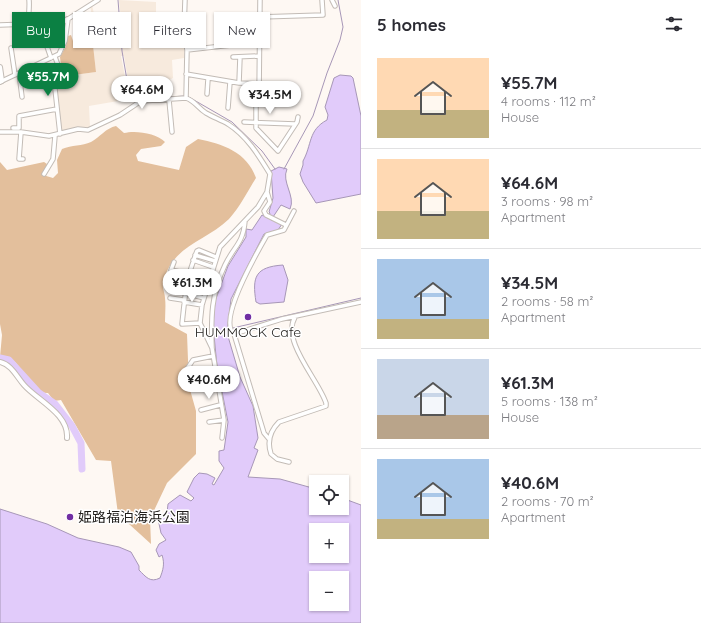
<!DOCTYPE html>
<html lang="en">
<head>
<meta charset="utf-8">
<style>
	body { margin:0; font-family:Quicksand,"Noto Sans JP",sans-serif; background:#f2f2f3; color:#2b2b33; height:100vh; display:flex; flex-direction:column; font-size:15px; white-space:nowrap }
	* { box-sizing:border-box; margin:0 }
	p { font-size:13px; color:#7c7c81 }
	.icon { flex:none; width:22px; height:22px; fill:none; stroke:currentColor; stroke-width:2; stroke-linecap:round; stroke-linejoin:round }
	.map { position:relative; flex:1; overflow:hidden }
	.drawer { display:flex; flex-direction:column; background:#fff; width:340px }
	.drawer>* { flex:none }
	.banner { position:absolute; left:12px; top:12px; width:289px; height:36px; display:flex; gap:8px }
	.buttons { position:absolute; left:309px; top:475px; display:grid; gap:8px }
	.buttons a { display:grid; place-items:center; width:40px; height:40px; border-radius:0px; background:#fff; box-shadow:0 1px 3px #0004; font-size:20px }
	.price { position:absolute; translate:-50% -34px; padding:0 9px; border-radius:14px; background:#fff; color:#222; font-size:13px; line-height:26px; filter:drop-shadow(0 1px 2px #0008) }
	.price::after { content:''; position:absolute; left:50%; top:24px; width:12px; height:9px; margin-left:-6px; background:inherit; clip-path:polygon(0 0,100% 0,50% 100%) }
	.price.on { background:#0b8043; color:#fff }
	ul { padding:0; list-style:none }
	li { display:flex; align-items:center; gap:12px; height:100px; padding:0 16px }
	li+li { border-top:1px solid #e1e1e2 }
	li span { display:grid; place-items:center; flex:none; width:112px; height:80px; border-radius:0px; color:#555 }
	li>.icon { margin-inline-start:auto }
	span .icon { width:48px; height:48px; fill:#fffc; stroke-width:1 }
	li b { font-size:17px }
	h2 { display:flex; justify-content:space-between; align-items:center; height:48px; padding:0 16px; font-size:17px }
	.pill { padding:0 14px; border-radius:0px; background:#fff; box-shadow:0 1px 3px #0004; font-size:14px; line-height:36px }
	.pill.on { background:#0b8043; color:#fff }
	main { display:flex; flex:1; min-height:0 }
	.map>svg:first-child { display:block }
</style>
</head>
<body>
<main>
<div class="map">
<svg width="361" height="623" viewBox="0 0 361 623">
	<rect width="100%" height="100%" fill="#fef8f3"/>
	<!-- built -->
	<path fill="#f7eadd" d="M119,0l37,2v23h-2v10l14,2v2h5v7h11v12l-12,2 1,18 -12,6v3l-27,5 -5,-6 -5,-30h-3l6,31 -13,4 4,10 -29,5 1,21 -29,4 -4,-39 2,-15 37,-5 -4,-36v-4l3,-1 -5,-25 2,-1 4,18 23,-4 1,10h2z"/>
	<!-- green -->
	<path fill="#e3bf9c" d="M71,35l2,6 19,-5 4,36 -37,5 2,-11 -1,-9 6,-11 2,-10z
		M116,126l8,7c11,-3 33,0 41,9l-4,4 -20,3 -5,6 2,6 41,9 7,-23 12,-8c25,5 49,13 58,39 -9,14 -16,29 -27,41 -24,23 -57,26 -66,64 -1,5 2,10 2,15 1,8 0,16 0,24l22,12 2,52 7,25v43l-29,29 -17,36 1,25 -33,-30 -7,-53 -15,-1 -35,-60 -7,1 -6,-8c-15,1 -25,-23 -33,-31 -4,-4 -10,-4 -15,-5l2,-22 -2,-11v-162l7,8 37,-8 3,2 -4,11 10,3 5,-5 -1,-13 5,-11c10,-4 20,-3 29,-7 9,-5 15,-14 25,-16z"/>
	<!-- water -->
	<path fill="#e1cbfa" stroke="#a797b7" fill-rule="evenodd" d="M340,75l11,1 2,2 8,38v78l-45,9 -13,-21 -3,-8 3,-9v-4c9,-16 5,-31 24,-41l1,-5 -3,-8 9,-29z
		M279,167l8,2c-6,13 9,27 3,40l-9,-4 -10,15h3l8,4 -4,6 -14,4 -33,65 -4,34 13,44 13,29 5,32 -4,10 4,2 -10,27 32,2 36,10v19h26v-10l19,7v118h-361v-114l47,15 31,14 41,9 12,5 8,14v4c7,7 11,13 21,8 3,-8 5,-14 2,-23l-3,2 -3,-7 3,-6 7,-4 -5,-7 -3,-14 3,-3 3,1 3,-4 1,-9 12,-9 11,6 3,-3 -7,-6 7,-14 5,-5 8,1 8,4 -3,6 2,1 10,-17 -5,-7v-10l5,-1 4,-28 -11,-56 -4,-41 2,-24 13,-35 18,-29v-8l6,1 10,-15 6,3 2,-5 -1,-1 4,-14 -2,-27zM316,530h26v26h-26zM316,578h26v26h-26z
		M283,265l5,15 -4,22 -24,2 -4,-2c-4,-25 -1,-35 27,-37z"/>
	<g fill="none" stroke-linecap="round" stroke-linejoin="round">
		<!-- stream -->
		<path stroke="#a797b7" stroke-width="1" d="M118,0l4,51 6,35 12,13h10
			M187,96l45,26 30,29 13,18
			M157,98l27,-2
			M284,169l29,-53 14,-43 13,-33 3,-13 -5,-27
			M233,328l128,-30"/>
		<!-- river -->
		<path stroke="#e1cbfa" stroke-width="7" d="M0,358l9,2 30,33 16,11 17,22 9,17 1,26"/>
		<defs>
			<path id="minor" d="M29,0c1,9 -2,20 1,29 6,17 31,-4 37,-10
				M185,0l-1,30 3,20 -1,48
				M260,0l-1,96 -3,5v27l22,23 19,-29 1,-5
				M332,0l3,6
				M260,17l63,-2 -1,-15
				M0,25l29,-1
				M43,35l8,23
				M11,48l4,27
				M187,50l72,-8
				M55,57l3,8 -4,15 6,54
				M233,57l26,-1
				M240,57l-1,26 20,1
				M19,73l3,24
				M186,74l53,9
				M2,81l57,-27 6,-13 3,-22 30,-19
				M207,94l1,-15
				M169,100l3,32
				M228,108l2,-26
				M244,122l51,2
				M13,128h6v-12l38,-7
				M0,132h21l28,4 29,-7 10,1 32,-15 21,-14 45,-3c9,3 12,10 20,15 7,4 15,7 22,11 19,12 31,32 42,50l-3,18 -9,15 -38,40 -18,58 -2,18 12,25 12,72 -2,18
				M21,132l-2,27h4
				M44,174l9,-15 2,-23
				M267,192l3,10 -6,9 2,4 20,10
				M195,255l20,6
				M193,260l20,7
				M174,262l-3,8 17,4
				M173,289l12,3
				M185,293l19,5
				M170,298l13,2
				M184,302l18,3
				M200,323l-18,1c3,-28 4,-46 15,-73l2,-1 17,7
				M234,334c-17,-14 24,-83 33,-99l17,-5 10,-19
				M212,348c-1,-31 -1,-54 13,-83 9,-19 18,-21 20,-44
				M187,369l6,-9 20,-4
				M198,376l17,-2
				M201,410l19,-5
				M209,422l15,-2
				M269,439l-5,-6 -30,-99 48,-15 79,-17
				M289,462l-12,-3 -6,-5c-4,-12 -1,-23 8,-32l47,-16v-3c-8,-24 -45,-62 -31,-86"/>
			<path id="tertiary" d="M0,67l2,14 -2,1
				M0,362c12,3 16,14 24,23 13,15 45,29 43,53"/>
		</defs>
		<!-- minor casing -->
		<use href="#minor" stroke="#c3bcb6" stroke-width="5.5"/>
		<!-- tertiary casing -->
		<use href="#tertiary" stroke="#c3bcb6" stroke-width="6"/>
		<!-- minor -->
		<use href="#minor" stroke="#fff" stroke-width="3.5"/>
		<!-- tertiary -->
		<use href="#tertiary" stroke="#fff" stroke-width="4"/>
	</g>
	<!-- markers -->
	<g fill="#712ea3" stroke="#fff" stroke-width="1.5">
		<circle cx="248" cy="317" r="4"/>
		<circle cx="70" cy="517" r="4"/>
	</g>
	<g text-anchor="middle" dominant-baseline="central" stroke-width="3" stroke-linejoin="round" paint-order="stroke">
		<!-- poi labels -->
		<g font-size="14" fill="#211f1c" stroke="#fff">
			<text x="248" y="332">HUMMOCK Cafe</text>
			<text x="78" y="517" text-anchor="start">姫路福泊海浜公園</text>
		</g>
	</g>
</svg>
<div class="buttons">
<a><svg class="icon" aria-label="locate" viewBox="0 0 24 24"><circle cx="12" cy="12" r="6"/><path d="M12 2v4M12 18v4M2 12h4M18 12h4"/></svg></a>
<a>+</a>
<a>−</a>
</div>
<b class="price on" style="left:48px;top:97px">¥55.7M</b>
<b class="price" style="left:142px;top:110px">¥64.6M</b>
<b class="price" style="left:270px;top:115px">¥34.5M</b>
<b class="price" style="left:192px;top:303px">¥61.3M</b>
<b class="price" style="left:209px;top:400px">¥40.6M</b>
<div class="banner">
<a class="pill on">Buy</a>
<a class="pill">Rent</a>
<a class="pill">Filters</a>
<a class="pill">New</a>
</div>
</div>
<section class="drawer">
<h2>5 homes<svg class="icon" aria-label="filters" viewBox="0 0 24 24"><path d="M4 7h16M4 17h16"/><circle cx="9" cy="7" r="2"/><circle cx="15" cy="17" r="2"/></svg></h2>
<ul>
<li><span style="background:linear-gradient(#ffd9b3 65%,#c2b280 0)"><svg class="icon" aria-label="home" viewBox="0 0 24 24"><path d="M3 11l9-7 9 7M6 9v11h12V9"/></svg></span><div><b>¥55.7M</b><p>4 rooms · 112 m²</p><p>House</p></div></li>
<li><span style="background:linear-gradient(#ffd9b3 65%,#c2b280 0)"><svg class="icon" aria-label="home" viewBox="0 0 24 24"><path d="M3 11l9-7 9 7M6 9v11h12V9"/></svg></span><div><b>¥64.6M</b><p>3 rooms · 98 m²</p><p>Apartment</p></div></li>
<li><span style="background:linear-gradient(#a9c7e8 75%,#c2b280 0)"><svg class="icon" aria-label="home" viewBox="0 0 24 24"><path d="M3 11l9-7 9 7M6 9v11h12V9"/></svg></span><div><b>¥34.5M</b><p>2 rooms · 58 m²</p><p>Apartment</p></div></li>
<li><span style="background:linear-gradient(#c9d6e8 70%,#b9a48a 0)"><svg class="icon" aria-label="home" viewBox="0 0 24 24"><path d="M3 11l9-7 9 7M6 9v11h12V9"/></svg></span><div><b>¥61.3M</b><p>5 rooms · 138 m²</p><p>House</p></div></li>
<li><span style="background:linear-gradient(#a9c7e8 75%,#c2b280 0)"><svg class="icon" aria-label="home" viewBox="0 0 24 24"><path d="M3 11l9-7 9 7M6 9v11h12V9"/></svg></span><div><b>¥40.6M</b><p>2 rooms · 70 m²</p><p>Apartment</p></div></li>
</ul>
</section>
</main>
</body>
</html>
